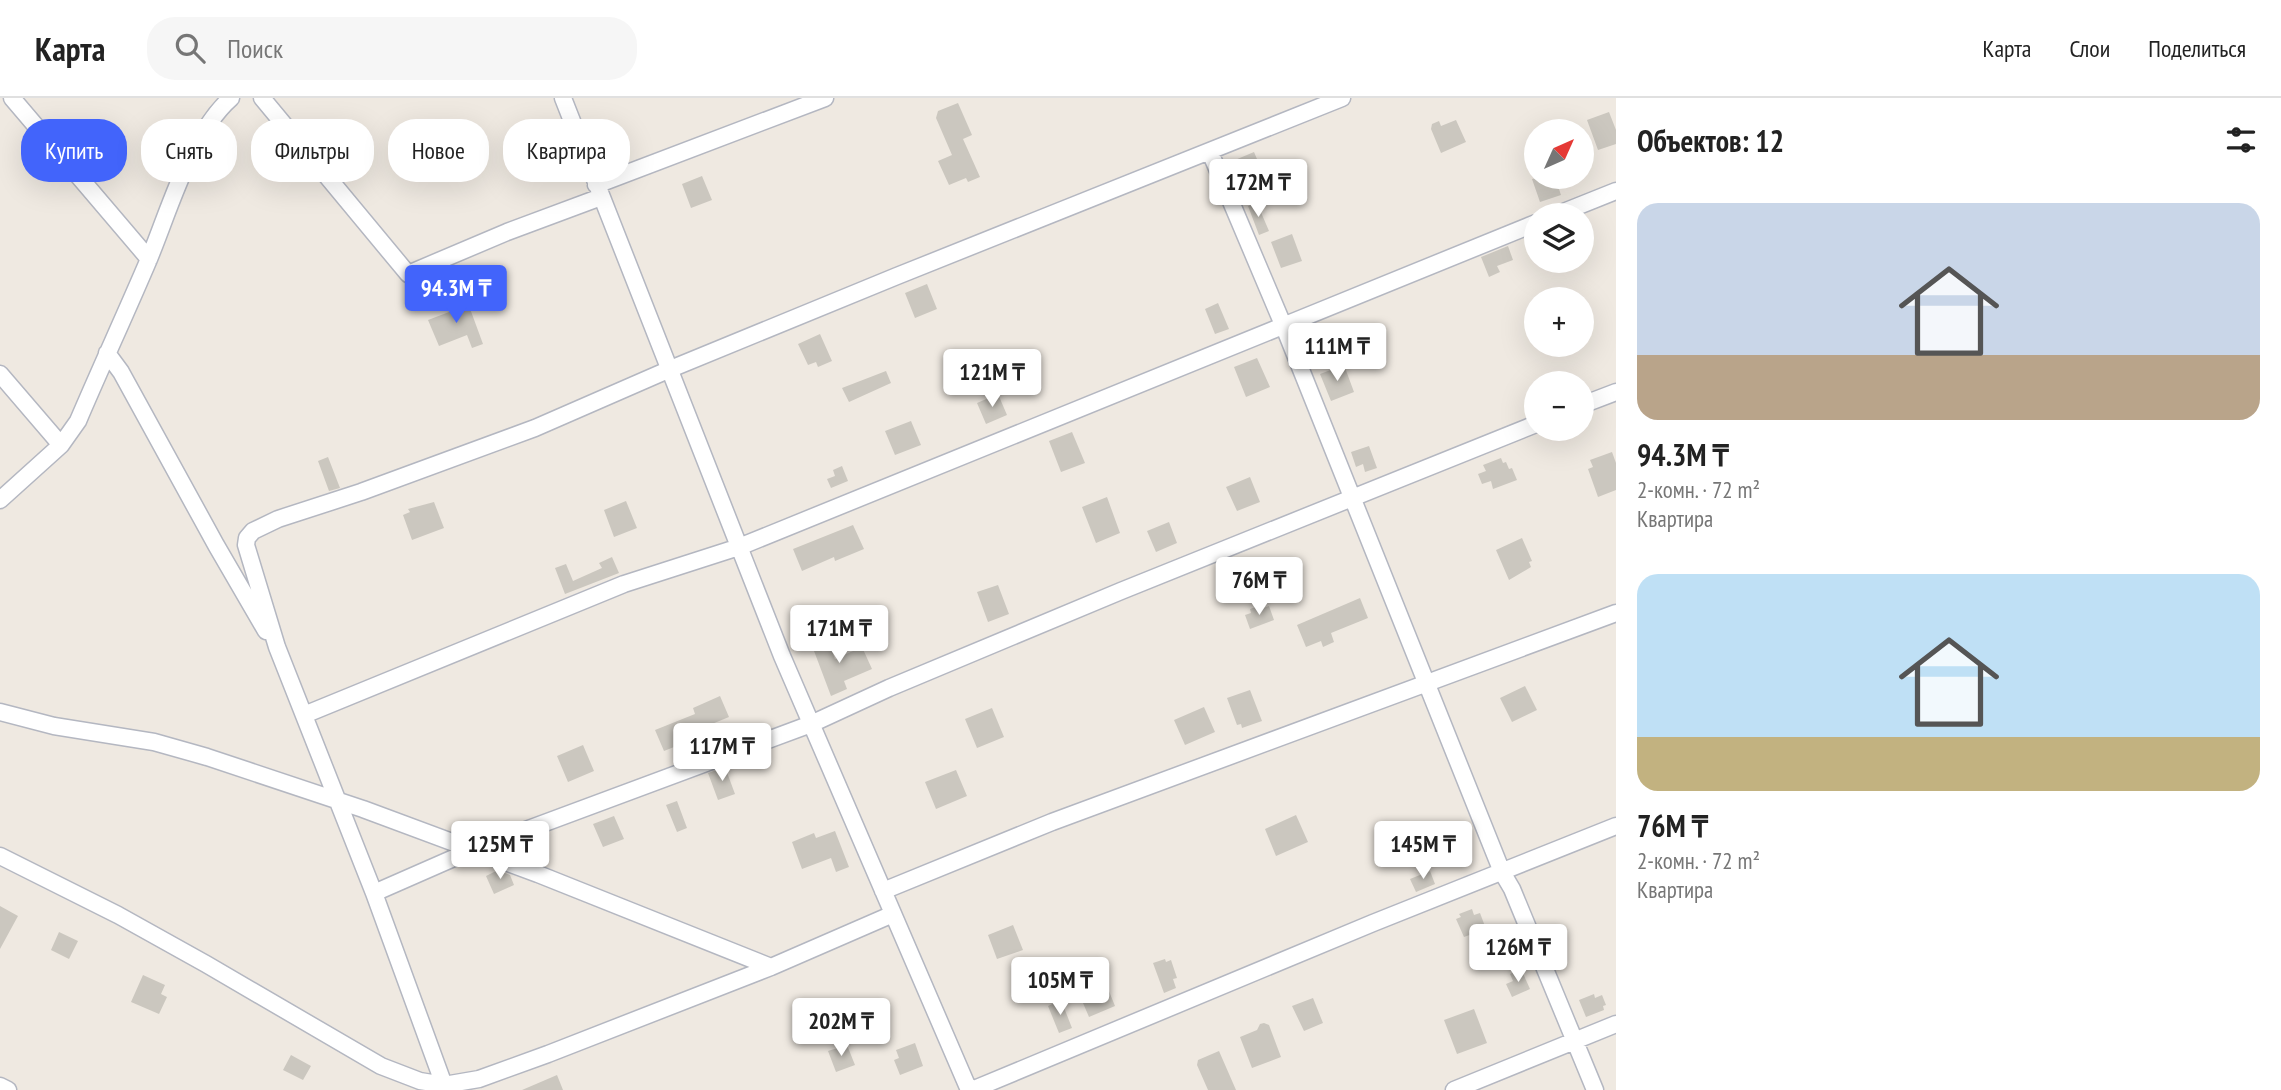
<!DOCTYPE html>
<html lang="ru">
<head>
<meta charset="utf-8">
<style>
	body { margin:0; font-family:"PT Sans Narrow",sans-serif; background:#f6f6f6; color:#222; height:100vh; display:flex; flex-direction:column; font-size:26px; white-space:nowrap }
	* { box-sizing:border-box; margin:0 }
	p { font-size:23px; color:#767676 }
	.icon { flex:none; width:38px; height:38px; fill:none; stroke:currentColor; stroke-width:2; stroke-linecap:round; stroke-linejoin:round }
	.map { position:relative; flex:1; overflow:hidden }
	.details { display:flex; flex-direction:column; background:#fff; width:665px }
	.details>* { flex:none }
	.top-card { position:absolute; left:21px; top:21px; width:665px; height:63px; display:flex; gap:14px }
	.needle { width:46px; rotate:45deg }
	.buttons { position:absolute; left:1524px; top:21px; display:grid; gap:14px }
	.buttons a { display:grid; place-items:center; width:70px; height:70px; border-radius:50%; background:#fff; box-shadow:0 7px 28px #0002; font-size:35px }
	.price { position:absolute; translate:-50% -60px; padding:0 16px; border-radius:7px; background:#fff; color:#222; font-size:23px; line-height:46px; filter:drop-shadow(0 2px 4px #0008) }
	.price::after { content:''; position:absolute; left:50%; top:42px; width:21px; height:16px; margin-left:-10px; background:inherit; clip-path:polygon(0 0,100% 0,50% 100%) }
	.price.on { background:#4264fb; color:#fff }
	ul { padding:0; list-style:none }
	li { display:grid; align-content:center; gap:14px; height:371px; padding:0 21px }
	li span { display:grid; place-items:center; height:217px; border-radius:21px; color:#555 }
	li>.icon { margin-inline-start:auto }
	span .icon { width:126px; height:126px; fill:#fffc; stroke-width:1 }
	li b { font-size:30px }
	h2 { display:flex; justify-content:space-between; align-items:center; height:84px; padding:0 21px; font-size:30px }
	.pill { padding:0 24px; border-radius:28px; background:#fff; box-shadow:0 7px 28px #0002; font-size:24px; line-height:63px }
	.pill.on { background:#4264fb; color:#fff }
	header { display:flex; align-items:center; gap:42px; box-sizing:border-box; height:98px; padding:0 35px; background:#fff; border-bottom:2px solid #e0e0e0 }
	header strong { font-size:33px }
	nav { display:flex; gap:38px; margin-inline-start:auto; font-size:24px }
	.search { width:490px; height:63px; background:#f6f6f6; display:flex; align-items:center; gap:18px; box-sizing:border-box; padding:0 24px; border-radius:28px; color:#767676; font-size:26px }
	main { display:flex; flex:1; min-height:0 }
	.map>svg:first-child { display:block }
</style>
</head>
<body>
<header>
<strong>Карта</strong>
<div class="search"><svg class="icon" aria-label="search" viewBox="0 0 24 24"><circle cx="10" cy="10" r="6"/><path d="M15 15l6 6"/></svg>Поиск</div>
<nav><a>Карта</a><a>Слои</a><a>Поделиться</a></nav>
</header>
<main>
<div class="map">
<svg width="1616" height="992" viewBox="0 0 1616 992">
	<rect width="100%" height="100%" fill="#efe9e1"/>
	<!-- building -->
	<path fill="#cbc7bf" d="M958,5l14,32 -9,4 17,38 -12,5 -2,-4 -17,7 -11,-24 14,-6 -16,-37 2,-7z
		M1609,14l7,18v14l-18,6 -11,-30z
		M1456,22l10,22 -25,11 -10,-24 1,-5 7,-3 2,5z
		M1254,54l14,33 -20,8 -13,-33z
		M702,78l10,24 -21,8 -9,-24z
		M1540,79h15l6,18 -21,7 -8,-23z
		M1257,105l12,28 -10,4 -11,-29z
		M1292,136l10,27 -21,7 -10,-26z
		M1508,148l5,14 -16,6 3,6 -11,5 -8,-20z
		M927,186l10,25 -22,9 -10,-25z
		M465,197l18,49 -11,4 -5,-13 -28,11 -11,-26 29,-11 -4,-9z
		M1218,205l11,26 -14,5 -10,-25z
		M820,236l12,27 -14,6 -2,-5 -8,3 -10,-21z
		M1257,260l13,29 -24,10 -12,-30z
		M1344,267l10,27 -23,9 -11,-27z
		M886,273l5,12 -42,19 -7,-14z
		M998,296l9,21 -21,9 -9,-21z
		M911,323l10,24 -26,10 -10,-24z
		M1072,334l13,31 -24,9 -12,-31z
		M1369,348l8,22 -12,4 -2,-8 -7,3 -5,-15z
		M1612,354l4,11v27l-18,7 -10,-28 5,-2 -3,-7z
		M328,359l12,31 -11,3 -11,-30z
		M1501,360l2,5 3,-1 3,7 3,-1 5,12 -24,9 -2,-8 -9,3 -4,-10 8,-3 -3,-6z
		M842,368l6,15 -17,7 -4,-9 8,-3 -2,-6z
		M1250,379l10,25 -23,9 -11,-24z
		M1107,399l13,36 -24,10 -14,-36z
		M626,403l11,27 -23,9 -10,-27z
		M434,404l10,26 -32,12 -9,-25 7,-3 -2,-3z
		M1169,424l8,21 -21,9 -9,-21z
		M853,427l11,24 -29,12 -1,-4 -32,14 -9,-22z
		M1522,440l10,23 -3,1 2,5 -22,13 -13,-30z
		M612,459l7,16 -54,21 -10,-26 11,-4 7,17 29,-13 -3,-5z
		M998,487l11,29 -21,8 -11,-30z
		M1360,500l8,20 -37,15 3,9 -11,5 -2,-6 -15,6 -9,-22z
		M1261,507l2,3 6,-2 5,14 -24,9 -5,-14 6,-2 -1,-4z
		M827,539l8,22 27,-12 10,22 -28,12 3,8 -16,7 -20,-53z
		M1525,588l12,24 -25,12 -12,-24z
		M1250,592l12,31 -20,7 -1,-4 -4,1 -10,-27z
		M720,598l9,21 -44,18 5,11 -14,6 -2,-5 -10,4 -9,-21 40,-16 -2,-6z
		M1204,609l11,25 -30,13 -11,-25z
		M992,610l12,29 -27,11 -12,-29z
		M583,647l11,26 -26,11 -11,-26z
		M725,669l10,27 -17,6 -10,-27z
		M956,672l11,26 -31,13 -11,-27z
		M677,703l10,27 -10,4 -11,-27z
		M1296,717l12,27 -32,14 -11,-27z
		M614,718l10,23 -21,8 -10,-23z
		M835,733l14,36 -13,5 -5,-14 -29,11 -10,-27 22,-9 2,5z
		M498,772l12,5 4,10 -20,9 -8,-18z
		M1430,773l5,13 -19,8 -6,-13z
		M0,808l18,10 -18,33z
		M1472,811l2,6 6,-2 6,16 -22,8 -8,-18 5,-2 -2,-3z
		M1013,827l10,25 -26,9 -9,-24z
		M59,834l19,9 -9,18 -18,-9z
		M1165,861l1,3 5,-2 6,18 -4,1 3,9 -12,5 -11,-30z
		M1521,871l9,20 -18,8 -6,-13 7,-3 -3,-7z
		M1102,876l13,32 -26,11 -9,-21 6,-3 -5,-11z
		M143,877l22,10 -4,9 6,3 -8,17 -28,-12z
		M1594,896l1,4 7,-3 4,10 -3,1 1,4 -18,7 -7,-17z
		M1313,900l10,25 -19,8 -12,-25z
		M1061,902l11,28 -13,5 -11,-27z
		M1474,911l13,34 -30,11 -13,-34z
		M1264,925l5,2 12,32 -29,11 -12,-31 17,-7 3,-6z
		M915,945l8,23 -23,9 -6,-15 5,-2 -3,-8z
		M847,947l8,20 -19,7 -8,-21z
		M1219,953l17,39h-28l-11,-25 1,-5z
		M291,957l20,11 -8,14 -20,-10z
		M557,977l6,15h-41z"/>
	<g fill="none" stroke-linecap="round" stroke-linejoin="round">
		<defs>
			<path id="minor" d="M12,0l137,161
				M262,0l146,176 99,-42 94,-35
				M563,0l219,558 187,434
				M1210,54l74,175 218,545 10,17 83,201
				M596,87l229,-87
				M1556,117l60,-24
				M107,255l14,19 95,173 50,86
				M0,276l61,71
				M1582,307l34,-13
				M0,402l61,-55 17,-24c23,-54 48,-108 71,-162 20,-48 42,-126 82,-161
				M0,614l54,14 100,16 53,15 156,52 175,65 233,93
				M304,617l320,-131 115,-37 797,-324
				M0,758l118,59 88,49 175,102 39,15 24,4 35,-6 69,-25 223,-87 122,-53
				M883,793l169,-69 564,-209
				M374,795l98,-43 339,-126 78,-36 232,-97 415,-167
				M444,987l-70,-192 -97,-246 -31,-102 1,-7 6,-7 25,-12 83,-27 174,-64 133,-58 229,-94 445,-178
				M0,988l8,4
				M972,992l401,-167 243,-97
				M1454,992l162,-66"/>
		</defs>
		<!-- minor casing -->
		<use href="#minor" stroke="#b4b7c1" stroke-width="19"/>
		<!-- minor -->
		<use href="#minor" stroke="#fff" stroke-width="16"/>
	</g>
</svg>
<div class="buttons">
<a><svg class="needle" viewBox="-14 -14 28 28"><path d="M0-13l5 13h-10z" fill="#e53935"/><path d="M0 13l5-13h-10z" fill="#767676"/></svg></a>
<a><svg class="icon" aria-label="layers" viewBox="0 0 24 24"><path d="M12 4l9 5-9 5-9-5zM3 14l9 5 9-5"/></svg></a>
<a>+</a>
<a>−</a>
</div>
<b class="price" style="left:1258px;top:121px">172M ₸</b>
<b class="price on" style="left:456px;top:227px">94.3M ₸</b>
<b class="price" style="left:1337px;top:285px">111M ₸</b>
<b class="price" style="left:992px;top:311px">121M ₸</b>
<b class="price" style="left:1259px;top:519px">76M ₸</b>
<b class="price" style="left:839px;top:567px">171M ₸</b>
<b class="price" style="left:722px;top:685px">117M ₸</b>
<b class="price" style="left:500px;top:783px">125M ₸</b>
<b class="price" style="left:1423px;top:783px">145M ₸</b>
<b class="price" style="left:1518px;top:886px">126M ₸</b>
<b class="price" style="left:1060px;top:919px">105M ₸</b>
<b class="price" style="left:841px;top:960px">202M ₸</b>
<div class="top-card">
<a class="pill on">Купить</a>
<a class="pill">Снять</a>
<a class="pill">Фильтры</a>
<a class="pill">Новое</a>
<a class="pill">Квартира</a>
</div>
</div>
<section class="details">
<h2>Объектов: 12<svg class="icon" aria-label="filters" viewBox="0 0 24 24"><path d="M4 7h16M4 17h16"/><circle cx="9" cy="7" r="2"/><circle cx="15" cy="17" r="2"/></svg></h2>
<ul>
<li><span style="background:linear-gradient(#c9d6e8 70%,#b9a48a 0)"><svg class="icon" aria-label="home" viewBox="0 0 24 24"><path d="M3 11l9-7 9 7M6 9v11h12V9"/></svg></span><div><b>94.3M ₸</b><p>2-комн. · 72 m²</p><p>Квартира</p></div></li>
<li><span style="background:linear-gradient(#bfe0f5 75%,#c2b280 0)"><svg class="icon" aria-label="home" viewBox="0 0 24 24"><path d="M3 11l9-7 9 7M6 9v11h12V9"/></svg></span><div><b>76M ₸</b><p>2-комн. · 72 m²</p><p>Квартира</p></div></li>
</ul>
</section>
</main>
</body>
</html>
